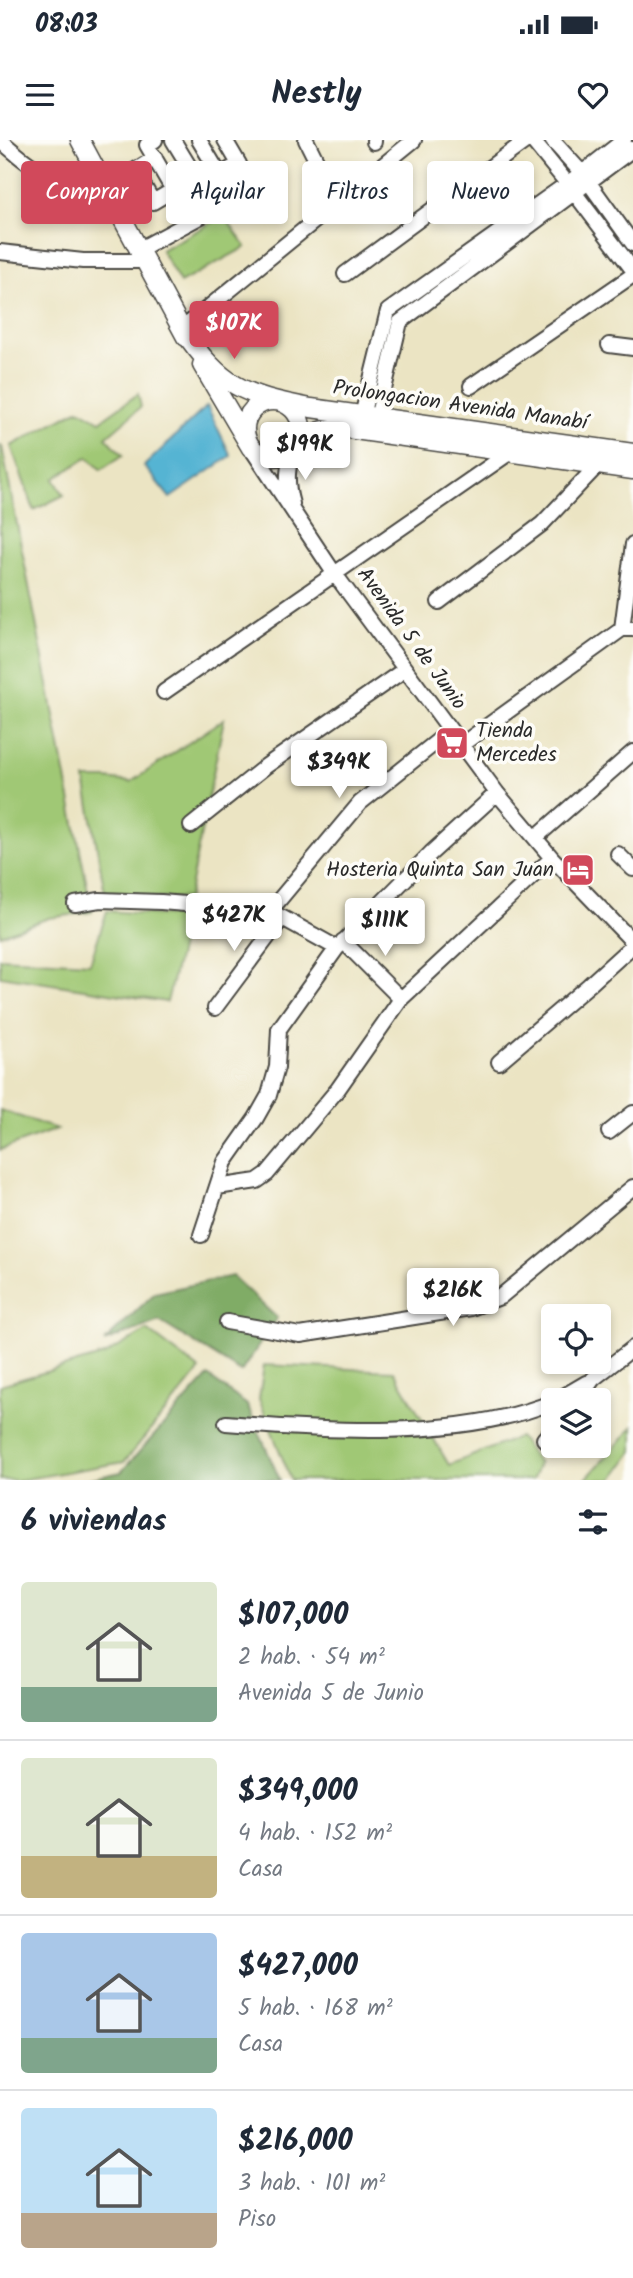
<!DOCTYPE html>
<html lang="es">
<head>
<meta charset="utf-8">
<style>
	body { margin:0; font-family:Kalam,sans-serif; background:#f2f2f3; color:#1f2937; height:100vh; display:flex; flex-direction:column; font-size:26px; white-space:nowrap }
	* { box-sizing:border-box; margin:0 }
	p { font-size:23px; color:#747a83 }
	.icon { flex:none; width:38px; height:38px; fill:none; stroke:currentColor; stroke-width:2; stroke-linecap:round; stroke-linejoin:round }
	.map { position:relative; height:1340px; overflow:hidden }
	.details { display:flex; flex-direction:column; background:#fff; flex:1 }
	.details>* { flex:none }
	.hud { position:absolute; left:21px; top:21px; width:592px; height:63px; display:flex; gap:14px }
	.controls { position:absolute; left:541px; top:1164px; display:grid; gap:14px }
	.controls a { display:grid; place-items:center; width:70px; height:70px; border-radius:7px; background:#fff; box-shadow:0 4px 10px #0003; font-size:35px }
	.price { position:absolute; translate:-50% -60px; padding:0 16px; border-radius:7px; background:#fff; color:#222; font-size:23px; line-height:46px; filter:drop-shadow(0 2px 4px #0008) }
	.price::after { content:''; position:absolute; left:50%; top:42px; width:21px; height:16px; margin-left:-10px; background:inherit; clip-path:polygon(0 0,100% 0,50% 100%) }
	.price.selected { background:#d1495b; color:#fff }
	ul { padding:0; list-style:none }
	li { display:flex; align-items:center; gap:21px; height:175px; padding:0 21px }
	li+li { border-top:2px solid #e0e1e3 }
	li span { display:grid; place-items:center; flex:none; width:196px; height:140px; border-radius:7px; color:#555 }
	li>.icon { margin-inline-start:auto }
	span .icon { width:84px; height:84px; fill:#fffc; stroke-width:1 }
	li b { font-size:30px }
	h2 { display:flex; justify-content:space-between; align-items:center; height:84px; padding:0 21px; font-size:30px }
	.tag { padding:0 24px; border-radius:7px; background:#fff; box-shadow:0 4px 10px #0003; font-size:24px; line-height:63px }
	.tag.selected { background:#d1495b; color:#fff }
	.status { display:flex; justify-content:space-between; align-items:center; height:49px; padding:0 35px; background:#fff; direction:ltr }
	.status svg { height:19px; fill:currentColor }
	header { display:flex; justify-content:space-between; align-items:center; height:91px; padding:0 21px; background:#fff; font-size:32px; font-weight:600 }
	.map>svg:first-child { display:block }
</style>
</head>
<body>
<div class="status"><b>08:03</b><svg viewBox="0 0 49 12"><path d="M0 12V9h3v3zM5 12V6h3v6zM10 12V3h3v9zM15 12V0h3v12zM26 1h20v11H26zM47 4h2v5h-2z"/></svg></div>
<header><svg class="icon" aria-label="menu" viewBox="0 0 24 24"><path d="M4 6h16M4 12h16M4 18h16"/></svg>Nestly<svg class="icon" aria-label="heart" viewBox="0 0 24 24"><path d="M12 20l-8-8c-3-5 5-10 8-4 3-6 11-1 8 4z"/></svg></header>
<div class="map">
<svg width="633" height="1340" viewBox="0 0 633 1340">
	<rect width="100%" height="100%" fill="#fdfcf7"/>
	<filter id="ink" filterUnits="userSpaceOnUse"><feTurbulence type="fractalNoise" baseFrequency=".0143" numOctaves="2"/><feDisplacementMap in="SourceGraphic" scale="14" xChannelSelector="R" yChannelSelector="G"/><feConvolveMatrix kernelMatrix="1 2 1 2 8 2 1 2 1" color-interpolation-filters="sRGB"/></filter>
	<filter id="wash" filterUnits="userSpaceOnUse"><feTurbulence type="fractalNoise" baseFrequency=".00686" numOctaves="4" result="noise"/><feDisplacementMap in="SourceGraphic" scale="28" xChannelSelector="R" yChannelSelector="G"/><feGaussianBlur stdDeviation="1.57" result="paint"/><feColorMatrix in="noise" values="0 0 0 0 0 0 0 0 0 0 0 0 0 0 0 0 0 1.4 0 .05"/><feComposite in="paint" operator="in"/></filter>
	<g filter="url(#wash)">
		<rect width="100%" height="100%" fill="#ebe4c3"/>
		<!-- green -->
		<path fill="#a0c874" stroke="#667a50" stroke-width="2" d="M224,76l22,31 -66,36 -19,-33z
			M138,254l3,13 -35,30 17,18 -22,15 -13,-13 -34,22 10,16 -30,15 -23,-64 68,-37 21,12z
			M0,306l2,1 90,465 -43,6 -49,17z
			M224,579l-36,179 -82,1 -21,-120h21l25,3z
			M107,771l81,6 -21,85 -167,-26v-18l90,5z
			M0,970l57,19 -57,21z
			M147,1190l53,40 -76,92 -104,18h-20v-95l105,-30z
			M264,1225l130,6 55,94 70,-28 20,27 -7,16h-241l-32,-81z
			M633,1287v24l-21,29h-27z"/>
		<!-- forest -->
		<path fill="#80ac66" stroke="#566c48" stroke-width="2" d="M232,1136l45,42 -36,54 -82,-51 -55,21 51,-49z
			M208,1236l39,29 33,75h-196l37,-8z"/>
		<!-- water -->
		<path fill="#55b4d3" stroke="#40707f" stroke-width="2" d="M207,266l24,50 -61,42 -26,-32z"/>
	</g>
	<g filter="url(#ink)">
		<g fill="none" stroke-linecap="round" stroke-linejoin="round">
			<defs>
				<path id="minor" d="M0,0c29,25 59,53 99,38
					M155,0l-8,5 26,45
					M173,0l28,46 38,-22 -14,-24
					M199,0l21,35
					M306,0l31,62
					M374,0v2
					M532,0l35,43 66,87
					M552,0l30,33 51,71
					M135,31l18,31 42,-25
					M105,49l50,-31
					M138,110l67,-36
					M0,112l83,9h61
					M345,134l182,-134
					M182,189l232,-189
					M609,205l24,3
					M471,246l162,-111
					M360,284l28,-113 194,-138 42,-33
					M375,287l25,-105 233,-173
					M251,308l83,125 163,220 55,65 81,84
					M292,364c-6,-21 -6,-39 4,-59
					M439,462l103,-78 55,-58 3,-9
					M622,489l11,-85
					M164,552l345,-239
					M461,605l161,-116h11
					M191,686l75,-60 138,-96
					M535,698l98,-86
					M618,714l15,15
					M75,764l25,-4 61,2 109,9 67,37
					M270,771l90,-108 90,-72
					M343,801l58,58
					M215,868l67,-90
					M499,922l90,-77 44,-40
					M609,992l24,-19
					M217,1047l40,-6 10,-7 71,-85 63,-90 151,-141
					M201,1095l24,-73 31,-44 13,-23 8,-28 2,-38 58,-81 94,-95 66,-60
					M227,1182l73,13 171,-27 29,-11 133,-110
					M557,1260l29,-17
					M578,1260l15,-21 40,-31
					M226,1283c99,8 233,17 327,-21
					M544,1299l9,-10"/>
				<path id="major" d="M80,0l106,197
					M182,189c40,58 61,66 129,79l322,45
					M202,225l49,83
					M245 289a28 28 0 1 1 56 0a28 28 0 1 1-56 0Z
					M296,305c14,-11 27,-17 45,-17l292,42"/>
			</defs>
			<!-- minor casing -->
			<use href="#minor" stroke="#484742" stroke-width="18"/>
			<!-- major casing -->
			<use href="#major" stroke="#484742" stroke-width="21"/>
			<!-- minor -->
			<use href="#minor" stroke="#fff" stroke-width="14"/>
			<!-- major -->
			<use href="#major" stroke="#fff" stroke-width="18"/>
		</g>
	</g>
	<!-- icons -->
	<defs>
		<symbol id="supermarket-square" viewBox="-11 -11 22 22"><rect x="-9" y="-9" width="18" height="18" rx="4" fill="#d1495b" stroke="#fdfcf7"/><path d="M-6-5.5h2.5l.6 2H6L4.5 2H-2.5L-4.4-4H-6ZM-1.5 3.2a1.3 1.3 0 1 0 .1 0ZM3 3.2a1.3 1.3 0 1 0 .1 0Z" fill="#fff"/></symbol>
		<symbol id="hotel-square" viewBox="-11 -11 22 22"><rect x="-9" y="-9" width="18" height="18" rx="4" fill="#d1495b" stroke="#fdfcf7"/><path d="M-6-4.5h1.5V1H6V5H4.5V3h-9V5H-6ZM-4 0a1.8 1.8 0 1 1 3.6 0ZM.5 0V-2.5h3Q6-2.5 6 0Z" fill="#fff"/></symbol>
	</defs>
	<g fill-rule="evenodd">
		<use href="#supermarket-square" x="433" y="584" width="38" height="38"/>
		<use href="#hotel-square" x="559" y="711" width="38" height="38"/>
	</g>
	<g text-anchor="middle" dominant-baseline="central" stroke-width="7" stroke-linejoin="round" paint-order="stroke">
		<!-- street labels -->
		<g font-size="21" fill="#2b2b2b" stroke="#fdfcf7">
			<text transform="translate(460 266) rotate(8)">Prolongacion Avenida Manabí</text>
			<text transform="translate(411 499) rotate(54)">Avenida 5 de Junio</text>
		</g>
		<!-- poi labels -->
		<g font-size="21" fill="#2b2b2b" stroke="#fdfcf7" text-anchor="start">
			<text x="476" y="591">Tienda<tspan x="476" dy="24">Mercedes</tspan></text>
			<text x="554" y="730" text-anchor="end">Hosteria Quinta San Juan</text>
		</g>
	</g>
</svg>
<div class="controls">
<a><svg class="icon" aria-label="locate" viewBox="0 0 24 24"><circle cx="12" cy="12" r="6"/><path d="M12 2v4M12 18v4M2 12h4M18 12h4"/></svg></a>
<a><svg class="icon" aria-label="layers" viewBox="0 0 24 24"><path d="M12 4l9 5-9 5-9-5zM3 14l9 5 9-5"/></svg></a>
</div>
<b class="price selected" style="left:234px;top:221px">$107K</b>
<b class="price" style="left:305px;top:342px">$199K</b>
<b class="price" style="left:339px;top:660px">$349K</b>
<b class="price" style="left:234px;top:813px">$427K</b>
<b class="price" style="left:385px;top:818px">$111K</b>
<b class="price" style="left:453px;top:1188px">$216K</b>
<div class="hud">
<a class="tag selected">Comprar</a>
<a class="tag">Alquilar</a>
<a class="tag">Filtros</a>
<a class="tag">Nuevo</a>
</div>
</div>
<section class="details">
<h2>6 viviendas<svg class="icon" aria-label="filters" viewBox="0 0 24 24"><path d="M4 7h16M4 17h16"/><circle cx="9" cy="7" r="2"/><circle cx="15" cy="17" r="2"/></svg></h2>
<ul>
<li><span style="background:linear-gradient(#dfe7d0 75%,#7fa58c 0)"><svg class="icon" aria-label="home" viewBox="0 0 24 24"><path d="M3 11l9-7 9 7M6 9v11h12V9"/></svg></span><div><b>$107,000</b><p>2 hab. · 54 m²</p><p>Avenida 5 de Junio</p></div></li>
<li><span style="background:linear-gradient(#dfe7d0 70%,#c2b280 0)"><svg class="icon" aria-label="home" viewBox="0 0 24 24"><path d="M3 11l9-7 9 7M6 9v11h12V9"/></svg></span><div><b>$349,000</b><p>4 hab. · 152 m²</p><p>Casa</p></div></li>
<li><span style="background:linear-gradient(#a9c7e8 75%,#7fa58c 0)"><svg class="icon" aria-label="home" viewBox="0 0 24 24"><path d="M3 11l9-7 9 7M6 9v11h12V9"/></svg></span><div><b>$427,000</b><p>5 hab. · 168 m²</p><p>Casa</p></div></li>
<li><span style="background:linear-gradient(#bfe0f5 75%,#b9a48a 0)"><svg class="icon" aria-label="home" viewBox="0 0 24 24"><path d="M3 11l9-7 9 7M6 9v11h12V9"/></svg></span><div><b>$216,000</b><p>3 hab. · 101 m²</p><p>Piso</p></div></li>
</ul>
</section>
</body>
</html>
